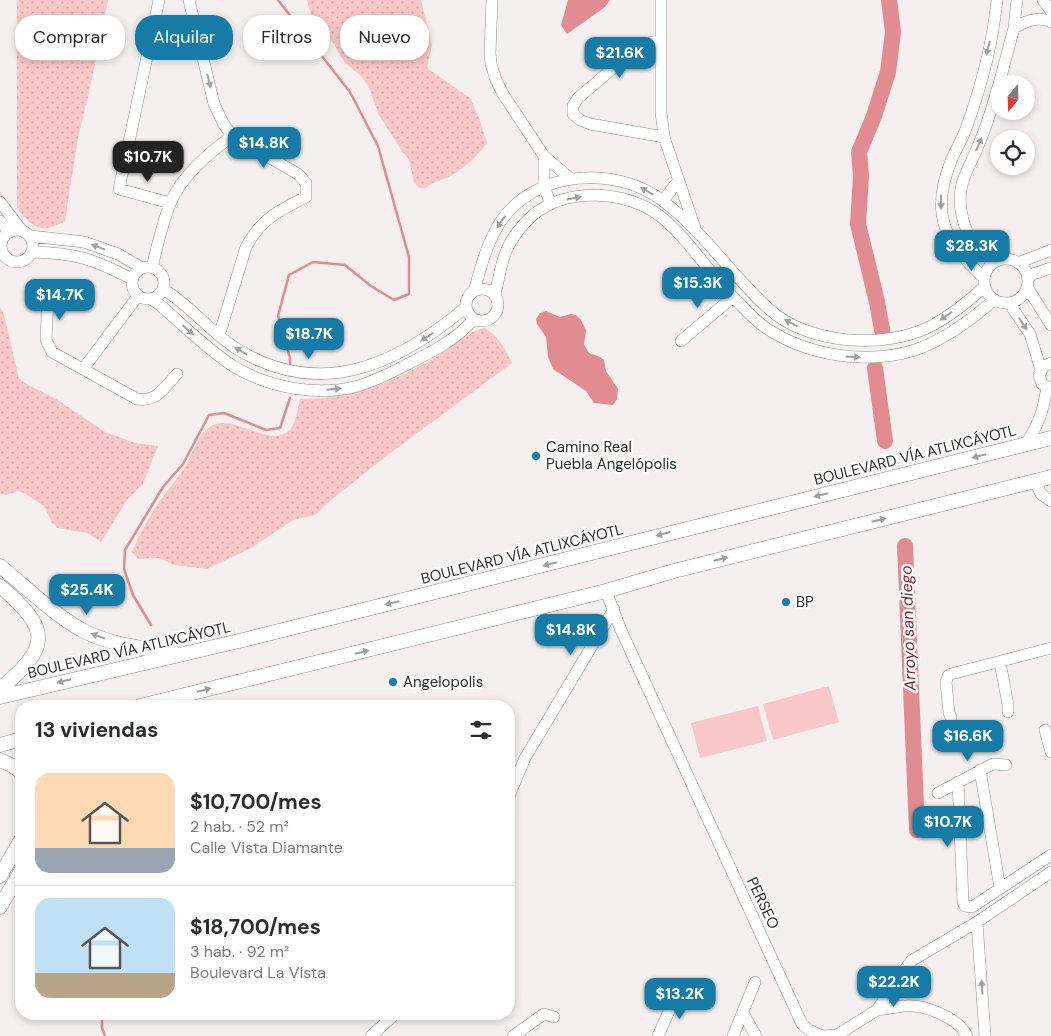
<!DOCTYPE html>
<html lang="es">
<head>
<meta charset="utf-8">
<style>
	body { margin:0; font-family:"DM Sans",sans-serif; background:#f2f2f3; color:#2b2b33; height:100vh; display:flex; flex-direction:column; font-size:19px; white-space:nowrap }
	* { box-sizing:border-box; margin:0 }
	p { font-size:16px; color:#7c7c81 }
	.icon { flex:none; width:28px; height:28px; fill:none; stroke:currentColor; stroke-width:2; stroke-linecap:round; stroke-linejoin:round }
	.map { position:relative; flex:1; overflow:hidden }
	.panel { position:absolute; left:15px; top:700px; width:500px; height:320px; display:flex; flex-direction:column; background:#fff; border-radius:20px; box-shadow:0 2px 8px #0003 }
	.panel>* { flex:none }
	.hud { position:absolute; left:15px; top:15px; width:500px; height:45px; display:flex; gap:10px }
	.needle { width:32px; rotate:199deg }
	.tools { position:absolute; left:990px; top:75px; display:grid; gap:10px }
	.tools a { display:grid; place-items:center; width:45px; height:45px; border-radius:50%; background:#fff; box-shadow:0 2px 8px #0003; font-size:25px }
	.price { position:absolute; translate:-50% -42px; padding:0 11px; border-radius:10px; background:#177ba7; color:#fff; font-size:16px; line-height:32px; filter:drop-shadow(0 1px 2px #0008) }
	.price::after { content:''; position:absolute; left:50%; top:30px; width:15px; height:11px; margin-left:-8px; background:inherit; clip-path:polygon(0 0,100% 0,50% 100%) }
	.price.current { background:#222; color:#fff }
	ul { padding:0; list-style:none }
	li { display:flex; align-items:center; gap:15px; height:125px; padding:0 20px }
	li+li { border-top:1px solid #e1e1e2 }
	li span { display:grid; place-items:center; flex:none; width:140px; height:100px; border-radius:15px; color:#555 }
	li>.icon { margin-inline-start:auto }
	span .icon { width:60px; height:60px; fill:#fffc; stroke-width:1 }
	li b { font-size:21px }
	h2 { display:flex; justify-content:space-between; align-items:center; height:60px; padding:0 20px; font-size:21px }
	.tag { padding:0 18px; border-radius:20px; background:#fff; box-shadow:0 2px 8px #0003; font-size:18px; line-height:45px }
	.tag.current { background:#177ba7; color:#fff }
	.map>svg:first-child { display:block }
</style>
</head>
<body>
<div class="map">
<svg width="1051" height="1036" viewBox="0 0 1051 1036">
	<defs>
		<pattern id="grass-dots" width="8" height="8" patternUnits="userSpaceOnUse" patternTransform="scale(1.25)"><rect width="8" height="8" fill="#f8c7c7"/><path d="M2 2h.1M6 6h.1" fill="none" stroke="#d5abab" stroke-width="1.8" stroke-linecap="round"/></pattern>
	</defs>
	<rect width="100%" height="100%" fill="#f5efef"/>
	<!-- grass -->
	<path fill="url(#grass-dots)" d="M17,0h91l-19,93 -11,44 -13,84c-24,13 -33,8 -48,-14z
		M307,0h114l11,45 -5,23 43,30 9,20 8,25c-9,12 -20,23 -33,31 -10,6 -20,7 -29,14h-5l-6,-5 -5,-24 -6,-6 -24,-38 -11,-29 -8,-11 -15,-12 -13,-22 -13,-10 -6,-9z
		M0,307l4,8 15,64 11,7 26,13 49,33 30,11 23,3 -15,38 -16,16 -26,42 -14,-9 -29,-5 -6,-5 -8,-17 -20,-13 -6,-2 -12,4 -6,-1z
		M485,328c14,9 20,20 27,35l-123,91 -58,46 -16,15 -22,5 -42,28 -44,21 -33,-4 -15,-7 -21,1 -6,-7c8,-20 20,-40 32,-57 7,-9 15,-18 21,-28 8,-13 13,-33 26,-41 23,-14 66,29 82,-1 4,-7 5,-18 7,-26 52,1 95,-17 139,-44 14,-9 31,-25 46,-27z"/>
	<!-- pitch -->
	<path fill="#f8c7c7" d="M829,686l10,36 -66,18 -10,-36z
		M758,706l9,35 -67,17 -9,-35z"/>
	<!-- water -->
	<path fill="#e08c90" d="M568,0h42l-5,7 -38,27 -6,-9z
		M546,311l14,6 11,-3 5,1 5,5 5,10 -2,15 5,8 11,4 4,3 2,11 12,18 -1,10 -4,6 -19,-2 -8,-12 -33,-22 -5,-12 -2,-20 -9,-13 -1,-5 4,-6z"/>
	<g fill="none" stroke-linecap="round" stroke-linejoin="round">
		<!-- stream -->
		<path stroke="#e08c90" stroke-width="2.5" d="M278,0l72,92 28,54 31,111v37l-15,6 -23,-14 -26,-21 -32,-3 -24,13 -11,41 12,42v8
			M151,625l-18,-30 -9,-26 1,-19 38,-63 20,-23 26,-49 15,-2 42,17 14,-2 10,-30
			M102,1014v14l3,8"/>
		<!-- river -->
		<path stroke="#e08c90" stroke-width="16" d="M882,330l-5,-28 -19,-78 3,-48 -2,-24 15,-36 14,-44 5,-40 -4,-32
			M875,368l10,73
			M905,546l12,284"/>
		<!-- minor-tunnel -->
		<path stroke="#cdc8c8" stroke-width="11" stroke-dasharray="11 5.5" stroke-linecap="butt" d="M0,250l3,2"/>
		<defs>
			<path id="minor" d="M159,0l-40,189 51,14
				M189,0l25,104 9,19 9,13 66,38 8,9v14c-28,14 -45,22 -60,50l-27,89
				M492,0l-2,53 1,11 5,16 7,14 41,62 27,23
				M661,0v112l3,25 31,91
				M1043,0l8,11
				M1014,28c12,-7 23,-12 37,-6
				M660,40l-21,6 -61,52 -5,8v8l7,6 10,4 74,13
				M999,84c-6,21 -12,42 -21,62 -4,11 -10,21 -14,32 -8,21 -3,51 13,68 6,6 16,10 23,14
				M999,84l15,-56 3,-28
				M544,156v31l7,17
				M663,201l15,-20
				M0,202l22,29
				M0,221l10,11
				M1 246a16 16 0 1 1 32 0a16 16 0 1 1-32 0Z
				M30,236l54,6 34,12 24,14
				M33,252c42,1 61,7 99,27
				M984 281a22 22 0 1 1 44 0a22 22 0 1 1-44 0Z
				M1018,263l33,-13
				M132 283a16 16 0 1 1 32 0a16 16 0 1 1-32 0Z
				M152,268c5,-21 10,-44 18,-64 12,-29 38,-50 62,-68
				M984,278c-40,-37 -54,-64 -33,-117 5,-12 12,-23 16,-35 14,-39 26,-85 30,-126
				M1028,278l5,-4 18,-6
				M1027,287l24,38
				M466 305a16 16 0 1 1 32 0a16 16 0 1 1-32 0Z
				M163,289c27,16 47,43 74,60 83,51 160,16 228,-41
				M474,291c7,-24 13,-49 27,-70 35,-51 115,-56 162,-20 41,31 68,74 106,108 39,36 118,41 164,16 18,-10 36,-24 51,-38
				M495,295c4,-17 6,-35 14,-50 6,-11 15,-22 24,-30 33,-28 94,-25 127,1 28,22 48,56 73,81 10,10 21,23 33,31 42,28 101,37 149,22 29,-10 56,-30 79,-50
				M48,297l-2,43 6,12 85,47c20,3 27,-11 40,-25
				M151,299l9,6c24,21 47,44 73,61 36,22 85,31 125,20 16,-5 31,-12 46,-20 24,-12 51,-25 69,-46
				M1009,303l21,31 11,36
				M681,341l52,-44
				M1051,363l-7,3 -5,9 3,9 9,4
				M83,369l55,-73
				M1026,444c13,-21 17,-32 21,-57
				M1035,481l6,13 10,7
				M606,591l15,39 181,394 7,6 13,6 15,-1 40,-25 34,-49 66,-39 74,-50
				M1000,662l8,43v7
				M951,717l-2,-4 -3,-31 2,-6 3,-2 100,-26
				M1045,730l6,22
				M980,770l20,118
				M958,782l5,120 2,4 7,1 79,-52
				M938,793l55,-29 13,1
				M509,796l16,-38 89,-149
				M977,922l8,114
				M877,1010c9,-1 18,-3 28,-4 19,-2 54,12 62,30
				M743,1013l13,23
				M371,1036l24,-22
				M513,1036l31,-22 10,3
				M658,1036l19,-43
				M733,1036l22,-54"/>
			<path id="major" d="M0,566c26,21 53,48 82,64 27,15 62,18 92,23
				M0,586c50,43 52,60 0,103
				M0,697l243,-57 808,-202
				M140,706l466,-115 68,-20 377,-94
				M0,745l21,-6
				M0,760l13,6 8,6
				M0,876l21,-36
				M0,907l21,-36"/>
		</defs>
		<!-- minor casing -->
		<use href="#minor" stroke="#948f8f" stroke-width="12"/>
		<!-- major casing -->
		<use href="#major" stroke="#948f8f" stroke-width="15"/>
		<!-- minor -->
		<use href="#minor" stroke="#fff" stroke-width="11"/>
		<!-- major -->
		<use href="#major" stroke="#fff" stroke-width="14"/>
	</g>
	<!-- one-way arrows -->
	<defs><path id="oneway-solid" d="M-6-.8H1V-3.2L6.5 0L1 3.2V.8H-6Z" transform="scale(1.25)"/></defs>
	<g fill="#a1a0a0">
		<use href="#oneway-solid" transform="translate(988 48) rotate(104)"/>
		<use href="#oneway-solid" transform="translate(209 81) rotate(76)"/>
		<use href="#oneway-solid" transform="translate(979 144) rotate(-67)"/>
		<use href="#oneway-solid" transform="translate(647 191) rotate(-151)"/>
		<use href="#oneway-solid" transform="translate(574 198) rotate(-11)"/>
		<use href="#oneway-solid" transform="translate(941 202) rotate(90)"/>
		<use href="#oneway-solid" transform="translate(501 222) rotate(124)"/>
		<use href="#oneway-solid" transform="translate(98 247) rotate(-159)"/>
		<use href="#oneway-solid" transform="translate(946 316) rotate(145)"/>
		<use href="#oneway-solid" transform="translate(791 323) rotate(-153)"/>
		<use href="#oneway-solid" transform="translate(1023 324) rotate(57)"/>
		<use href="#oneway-solid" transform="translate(188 330) rotate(41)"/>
		<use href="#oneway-solid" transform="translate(427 337) rotate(147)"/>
		<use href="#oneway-solid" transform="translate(241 351) rotate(-150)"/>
		<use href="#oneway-solid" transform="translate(853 357) rotate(4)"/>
		<use href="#oneway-solid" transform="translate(334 389) rotate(-5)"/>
		<use href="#oneway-solid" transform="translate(979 456) rotate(166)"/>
		<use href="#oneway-solid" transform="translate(821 495) rotate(166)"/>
		<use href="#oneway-solid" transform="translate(879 520) rotate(-14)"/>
		<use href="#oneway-solid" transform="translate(663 534) rotate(165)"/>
		<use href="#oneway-solid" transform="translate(721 559) rotate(-14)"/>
		<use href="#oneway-solid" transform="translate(550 564) rotate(166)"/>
		<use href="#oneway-solid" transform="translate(392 603) rotate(166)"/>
		<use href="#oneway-solid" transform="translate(98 636) rotate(-160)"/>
		<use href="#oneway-solid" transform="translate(362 652) rotate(-14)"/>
		<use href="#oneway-solid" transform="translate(64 681) rotate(166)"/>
		<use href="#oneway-solid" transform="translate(204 690) rotate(-14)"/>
		<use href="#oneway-solid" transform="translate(982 987) rotate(-94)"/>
	</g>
	<!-- markers -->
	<g fill="#177ba7" stroke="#fefefe" stroke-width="2">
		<circle cx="536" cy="456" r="5"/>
		<circle cx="786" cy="602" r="5"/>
		<circle cx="393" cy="682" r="5"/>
	</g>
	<g text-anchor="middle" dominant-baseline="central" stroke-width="5" stroke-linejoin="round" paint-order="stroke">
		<!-- poi labels -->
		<g font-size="15" fill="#2e2c2c" stroke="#fefefe" text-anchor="start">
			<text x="546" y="447">Camino Real<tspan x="546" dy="17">Puebla Angelópolis</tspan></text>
			<text x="796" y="602">BP</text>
			<text x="403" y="682">Angelopolis</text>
		</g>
		<!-- street labels -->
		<g font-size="15" fill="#2e2c2c" stroke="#fefefe">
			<text transform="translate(915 455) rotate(-14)">BOULEVARD VÍA ATLIXCÁYOTL</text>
			<text transform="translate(522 554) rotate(-14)">BOULEVARD VÍA ATLIXCÁYOTL</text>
			<text transform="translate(129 650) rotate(-13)">BOULEVARD VÍA ATLIXCÁYOTL</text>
			<text transform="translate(763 903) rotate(65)">PERSEO</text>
		</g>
		<!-- water labels -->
		<g font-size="16" font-style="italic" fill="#852331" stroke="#fefefe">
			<text transform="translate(908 628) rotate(-92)">Arroyo san diego</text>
		</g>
	</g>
</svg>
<div class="tools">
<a><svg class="needle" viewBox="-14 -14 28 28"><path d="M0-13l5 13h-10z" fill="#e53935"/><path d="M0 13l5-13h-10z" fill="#7c7c81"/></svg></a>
<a><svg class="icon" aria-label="locate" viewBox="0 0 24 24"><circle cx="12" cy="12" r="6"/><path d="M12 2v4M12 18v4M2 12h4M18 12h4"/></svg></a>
</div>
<b class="price" style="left:620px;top:79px">$21.6K</b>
<b class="price" style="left:264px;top:169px">$14.8K</b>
<b class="price current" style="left:148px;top:183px">$10.7K</b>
<b class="price" style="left:972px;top:272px">$28.3K</b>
<b class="price" style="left:698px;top:309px">$15.3K</b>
<b class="price" style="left:60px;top:321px">$14.7K</b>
<b class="price" style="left:309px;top:360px">$18.7K</b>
<b class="price" style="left:87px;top:616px">$25.4K</b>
<b class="price" style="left:571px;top:656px">$14.8K</b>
<b class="price" style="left:968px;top:762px">$16.6K</b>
<b class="price" style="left:948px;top:848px">$10.7K</b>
<b class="price" style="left:894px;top:1008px">$22.2K</b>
<b class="price" style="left:680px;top:1020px">$13.2K</b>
<div class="hud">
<a class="tag">Comprar</a>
<a class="tag current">Alquilar</a>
<a class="tag">Filtros</a>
<a class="tag">Nuevo</a>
</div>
<section class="panel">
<h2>13 viviendas<svg class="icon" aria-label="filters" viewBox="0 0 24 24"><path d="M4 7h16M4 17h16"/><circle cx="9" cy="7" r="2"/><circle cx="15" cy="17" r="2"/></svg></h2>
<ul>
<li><span style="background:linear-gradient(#ffd9b3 75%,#9aa5b1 0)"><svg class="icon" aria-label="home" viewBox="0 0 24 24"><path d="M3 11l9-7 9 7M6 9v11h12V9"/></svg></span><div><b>$10,700/mes</b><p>2 hab. · 52 m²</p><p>Calle Vista Diamante</p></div></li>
<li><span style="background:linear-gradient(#bfe0f5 75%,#b9a48a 0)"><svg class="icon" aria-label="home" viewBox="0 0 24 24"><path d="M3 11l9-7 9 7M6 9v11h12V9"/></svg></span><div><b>$18,700/mes</b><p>3 hab. · 92 m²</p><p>Boulevard La Vista</p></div></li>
</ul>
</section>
</div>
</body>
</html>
